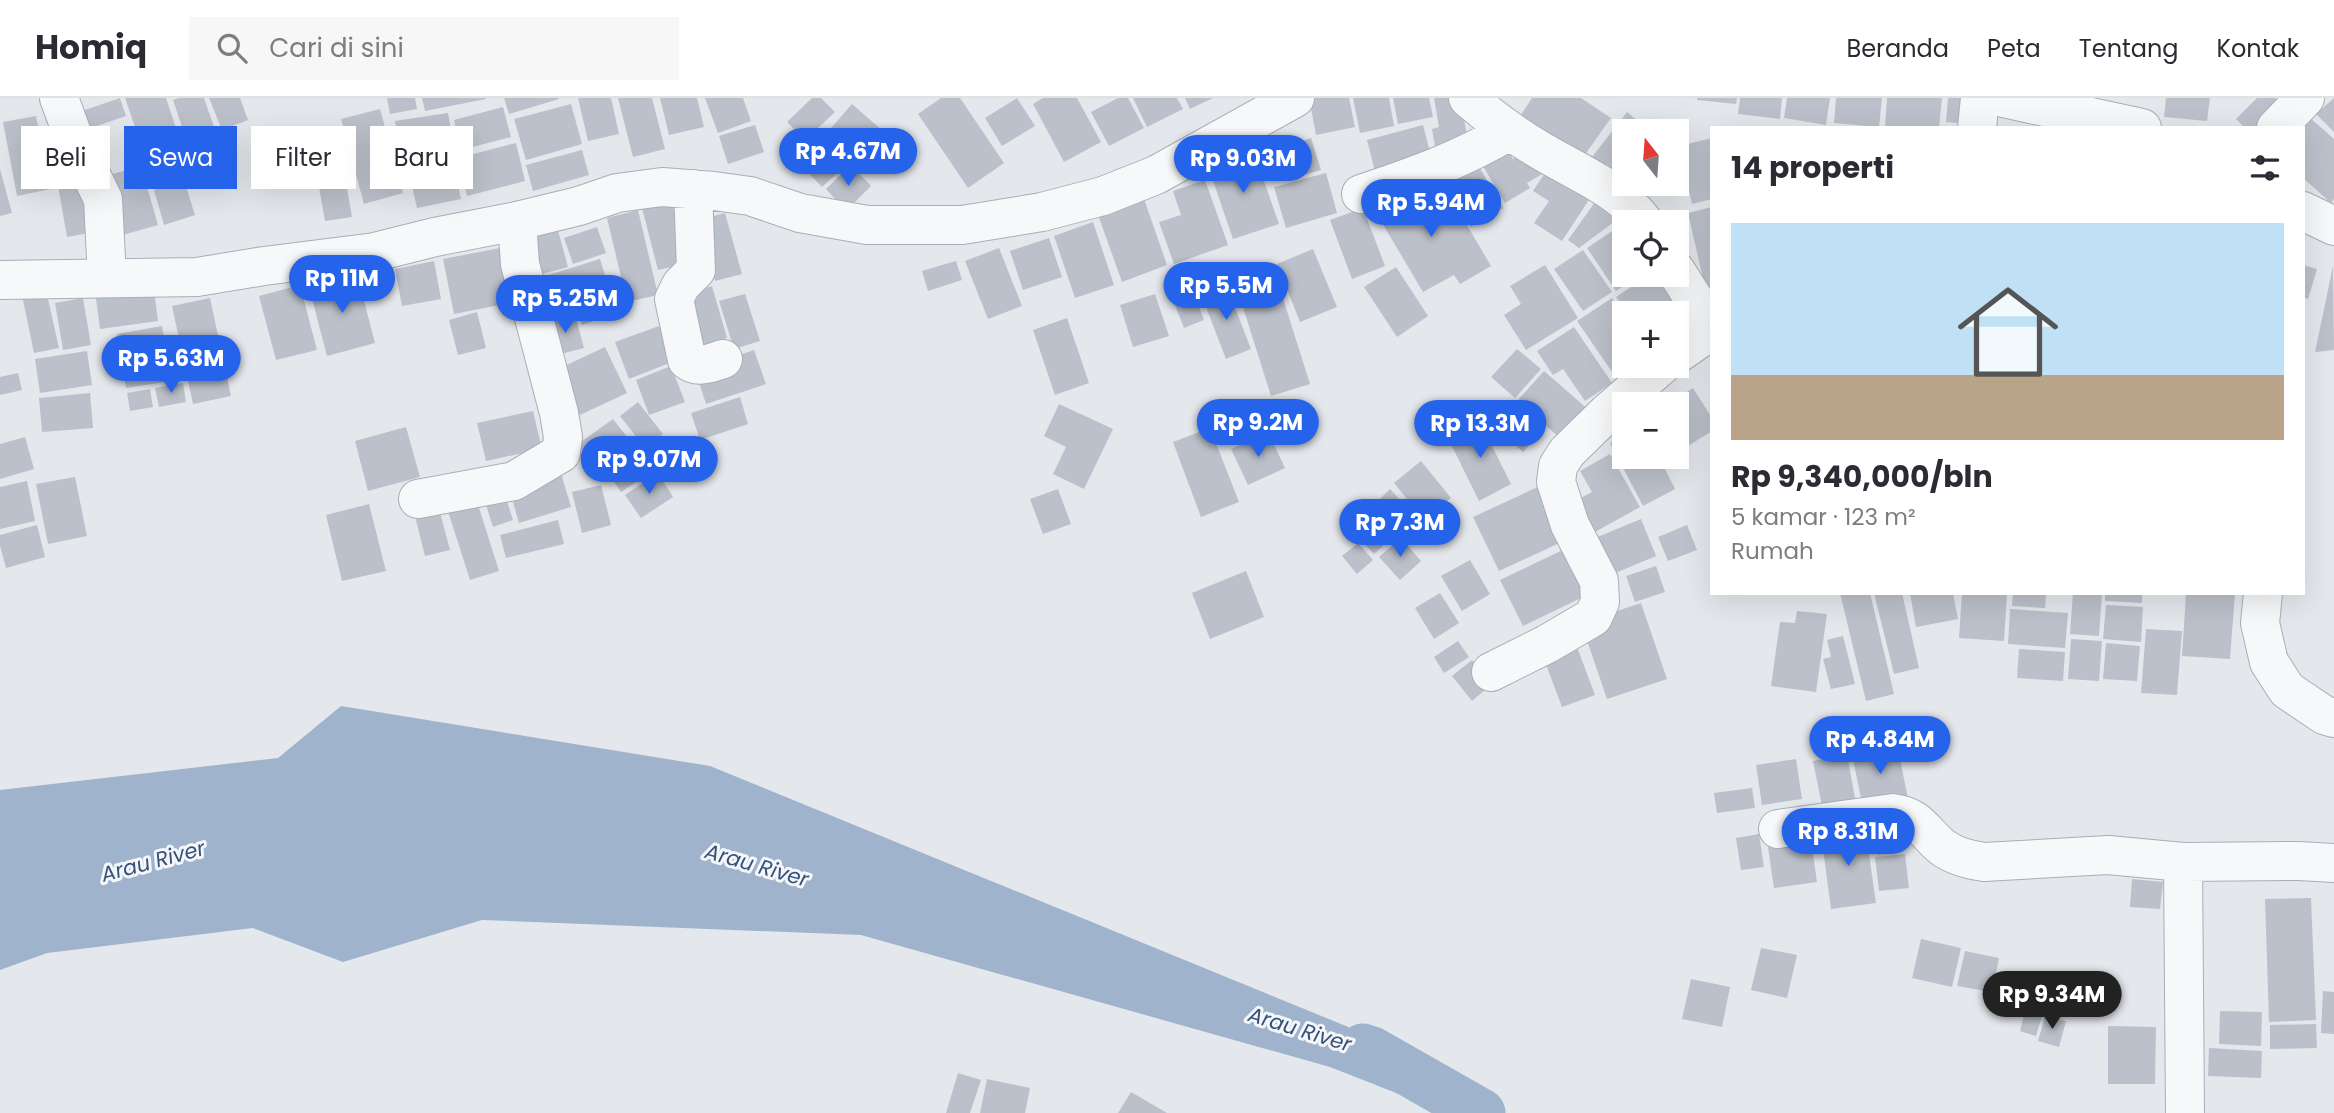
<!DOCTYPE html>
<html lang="id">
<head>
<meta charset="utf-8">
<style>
	body { margin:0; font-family:Poppins,sans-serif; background:#f7f7f7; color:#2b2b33; height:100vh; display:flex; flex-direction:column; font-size:26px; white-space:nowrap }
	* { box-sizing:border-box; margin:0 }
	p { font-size:23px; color:#7c7c81 }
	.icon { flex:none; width:38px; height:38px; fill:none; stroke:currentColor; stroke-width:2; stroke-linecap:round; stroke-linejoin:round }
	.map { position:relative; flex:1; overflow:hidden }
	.details { position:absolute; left:1710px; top:28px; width:595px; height:469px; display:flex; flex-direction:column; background:#fff; border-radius:0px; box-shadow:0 7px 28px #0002 }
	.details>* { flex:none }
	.hud { position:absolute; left:21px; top:28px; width:665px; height:63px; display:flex; gap:14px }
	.needle { width:46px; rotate:343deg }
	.buttons { position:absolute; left:1612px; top:21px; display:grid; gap:14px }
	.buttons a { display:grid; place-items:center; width:77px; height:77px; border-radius:0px; background:#fff; box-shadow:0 7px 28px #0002; font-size:35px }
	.price { position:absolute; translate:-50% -60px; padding:0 16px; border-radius:24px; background:#2563eb; color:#fff; font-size:23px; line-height:46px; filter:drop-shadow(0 2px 4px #0008) }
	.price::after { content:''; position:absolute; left:50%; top:42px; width:21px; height:16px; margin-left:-10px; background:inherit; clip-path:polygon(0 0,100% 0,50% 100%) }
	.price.selected { background:#222; color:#fff }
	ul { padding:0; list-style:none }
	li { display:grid; align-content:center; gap:14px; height:371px; padding:0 21px }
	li+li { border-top:2px solid #e1e1e2 }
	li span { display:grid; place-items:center; height:217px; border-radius:0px; color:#555 }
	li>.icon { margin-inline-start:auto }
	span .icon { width:126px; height:126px; fill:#fffc; stroke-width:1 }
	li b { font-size:30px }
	h2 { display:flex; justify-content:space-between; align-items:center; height:84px; padding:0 21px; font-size:30px }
	.pill { padding:0 24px; border-radius:0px; background:#fff; box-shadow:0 7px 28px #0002; font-size:24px; line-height:63px }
	.pill.selected { background:#2563eb; color:#fff }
	header { display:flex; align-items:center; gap:42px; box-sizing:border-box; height:98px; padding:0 35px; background:#fff; border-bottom:2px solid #e1e1e2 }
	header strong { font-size:33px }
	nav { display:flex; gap:38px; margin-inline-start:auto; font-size:24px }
	.search { width:490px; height:63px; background:#f7f7f7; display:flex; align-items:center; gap:18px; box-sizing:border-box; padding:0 24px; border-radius:0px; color:#7c7c81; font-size:26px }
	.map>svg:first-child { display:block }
</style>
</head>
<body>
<header>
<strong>Homiq</strong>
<div class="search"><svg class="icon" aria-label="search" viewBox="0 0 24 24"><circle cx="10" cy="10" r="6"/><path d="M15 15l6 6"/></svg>Cari di sini</div>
<nav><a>Beranda</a><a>Peta</a><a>Tentang</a><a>Kontak</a></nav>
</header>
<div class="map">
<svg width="2334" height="1015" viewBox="0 0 2334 1015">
	<rect width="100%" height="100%" fill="#e4e7ec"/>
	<!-- water -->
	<path fill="#9fb4cc" d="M341,608l369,60 719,294 -15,40 -84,-33 -469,-132 -379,-15 -139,42 -90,-34 -206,25 -47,17v-180l278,-32z"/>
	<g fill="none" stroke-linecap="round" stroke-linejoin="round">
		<!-- river -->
		<path stroke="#9fb4cc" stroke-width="49" d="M1363,950l9,3 109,62"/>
	</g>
	<!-- building -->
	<path fill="#bbc0ca" d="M120,0l6,18 -38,13 -6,-18z
		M125,0h41l11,33 -36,13z
		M179,0h25l10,29 -29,9 -12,-36z
		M209,0h31l8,22 -26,10z
		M387,0h28l2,11 -27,5z
		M422,0h64v1l-61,12z
		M504,0h55v1l-50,15z
		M578,0h33l8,36 -31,7z
		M618,0h34l13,51 -32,8z
		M660,0h37l7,29 -35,8z
		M705,0h38l8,23 -33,12z
		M812,0h9l14,14 -30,28 -18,-18z
		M941,0h19l44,65 -36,25 -50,-74z
		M1017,0l18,28 -33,20 -17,-28z
		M1043,0h34l24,44 -37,20 -31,-58z
		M1118,0h10l16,30 -35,18 -18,-34z
		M1133,0h44l6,11 -36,18z
		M1185,0h28l-23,11z
		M1309,0h40l6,29 -39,8z
		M1353,0h36l5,28 -34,7z
		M1393,0h36l4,19 -35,7z
		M1434,0h26l9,48 -33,6 -4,-23 7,-2z
		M1532,0h49l30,20 -32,45 -62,-42z
		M1697,0h40l-1,6 -39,-4z
		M1740,0h42l-2,21 -42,-5z
		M1787,0h43l-4,27 -42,-7z
		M1836,0h46l-3,29 -45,-4z
		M1887,0h55l-3,30h-54z
		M1948,0h24l-2,26 -24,-2z
		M2166,0h44l-3,23 -43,-4z
		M2257,0h18l11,10 -20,20h-21l-9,-9z
		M2334,0v34l-18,-18z
		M571,6l11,40 -56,16 -12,-41z
		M852,6l39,34 -27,30 -38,-34z
		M503,9l8,30 -50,13 -7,-30z
		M380,11l23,84 -39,11 -23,-85z
		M1627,14l23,19h-26v48l-17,-15 -5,7 -13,-10z
		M448,15l6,34 -53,9 -6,-35z
		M36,18l15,73 -34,7 -14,-74z
		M2308,18l26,23v60l-3,4 -28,-25v-50z
		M755,27l9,27 -36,12 -9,-28z
		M1423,27l10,39 -56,15 -10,-39z
		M820,40l26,27 -24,22 -26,-27z
		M1311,40l10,32 -33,10 -10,-31z
		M1712,40v61l-20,5 -13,-58z
		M516,45l9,38 -58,15 -9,-38z
		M1505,48l8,13 15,-9 14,24 -15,9 3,5 -25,15 -25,-42z
		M582,52l7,25 -56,16 -7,-26z
		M1253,52l26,74 -46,15 -25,-73z
		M341,55l11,64 -27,4 -11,-63z
		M451,55l10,46 -44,9 -10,-45z
		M1473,58l30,52 -32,19 -30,-52z
		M1553,63l43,28 -34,52 -28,-18 15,-22 -16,-10z
		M851,67l20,21 -25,25 -20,-22z
		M141,68l17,59 -39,11 -17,-59z
		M0,71l12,44 -12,3z
		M84,71l11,63 -28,5 -11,-63z
		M1326,75l11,40 -51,15 -12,-41z
		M184,82l11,35 -31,10 -10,-35z
		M1205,82l23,65 -54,19 -15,-42 22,-7 -8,-24z
		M1401,87l15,26 32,-18 43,73 -31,18 -6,-9 -31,17 -52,-88z
		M1600,97l26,18 -47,35 -11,-8z
		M1143,98l24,69 -45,17 -25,-70z
		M677,101l15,63 -34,8 -16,-62z
		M1712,109v79l-7,1 -17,-74z
		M1363,110l22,58 -33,13 -22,-59z
		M638,112l20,85 -31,7 -20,-84z
		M725,115l17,61 -27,7 -16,-61z
		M1093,124l21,63 -39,13 -21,-62z
		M556,125l12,44 -34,9 -12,-44z
		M1624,125v52h16l-24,16 -29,-43z
		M597,129l9,26 -33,11 -9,-26z
		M1049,140l13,39 -39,13 -13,-39z
		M500,150l10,55 -56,11 -11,-55z
		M999,150l23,58 -34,13 -23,-58z
		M1313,151l24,58 -37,15 -23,-58z
		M1583,152l29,42 -29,19 -29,-42z
		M600,161l9,30 -15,5 8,24 -20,7 -8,-24 -35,11 -10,-31z
		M434,163l7,38 -39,7 -7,-37z
		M956,163l6,19 -34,11 -6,-20z
		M1545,167l33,53 -52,32 -22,-35 17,-11 -11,-18z
		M2303,167l14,4 -9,30 -5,-2z
		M2333,168l1,84 -19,2z
		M1396,169l32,49 -31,21 -33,-50z
		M1275,175l35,111 -39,12 -35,-111z
		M357,176l18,69 -48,13 -18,-69z
		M1649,177h22l33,48 -28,18v-28h-49l-11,-16z
		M153,185l5,38 -58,8 -5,-38z
		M1226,186l25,65 -25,10 -25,-65z
		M300,187l17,65 -41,10 -17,-64z
		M712,188l15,52 -34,10 -15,-52z
		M46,192l13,58 -25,5 -12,-58z
		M745,196l15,47 -26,8 -15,-48z
		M1155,196l14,42 -36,11 -13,-42z
		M1195,199l9,23 -20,8 -9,-23z
		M83,200l8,47 -28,5 -8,-47z
		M210,200l21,98 -38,8 -21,-98z
		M1612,200l12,18v50h20l-25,16 -42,-61z
		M574,213l10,37 -35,9 4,-41z
		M477,214l9,36 -28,7 -9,-35z
		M1067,220l22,65 -34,12 -22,-65z
		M162,228l9,55 -45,7 -9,-54z
		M659,228l13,36 -43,17 -14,-37z
		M1574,229l38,56 -27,18 -22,-32 -10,6 -16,-24z
		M605,249l22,46 -47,22 -22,-46z
		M1517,251l24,20 -26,29 -24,-21z
		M754,252l12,34 -60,20 -11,-34z
		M87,253l5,34 -52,8 -5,-34z
		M671,268l14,36 -36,13 -13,-35z
		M1544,273l46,40 -27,30 -45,-41z
		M18,275l4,17 -22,5v-18z
		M183,285l3,19 -27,5 -4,-19z
		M1693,290l19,30v13l-32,20 -4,-6v-41h-9z
		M150,291l3,18 -23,4 -3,-18z
		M90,295l3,35 -51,4 -3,-34z
		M740,299l8,27 -48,16 -9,-27z
		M638,304l25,32 -18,14 -25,-32z
		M1515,304l29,27 -21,23 -29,-26z
		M1059,306l54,25 -29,60 -31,-15 13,-27 -22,-11z
		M1257,309l9,21 -38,17 -9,-21z
		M533,313l9,38 -56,12 -9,-38z
		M613,321l18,23 -37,26 -16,-24z
		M1484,321l12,23 -5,2 20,40 -32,17 -31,-63z
		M406,329l14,50 -52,14 -13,-50z
		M1210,330l29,74 -38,15 -28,-75z
		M1268,334l17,36 -37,17 -17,-36z
		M1624,338v21h35l16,32 -32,17 -33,-63z
		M25,339l9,32 -34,10v-35z
		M638,346l17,25 -34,23 -17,-25z
		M1610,356l30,53 -45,25 -18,-32 15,-8 -12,-21z
		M1421,363l30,37 -27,22 -30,-37z
		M561,375l10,34 -52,16 -10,-35z
		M658,375l15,24 -32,21 -16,-23z
		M75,379l12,59 -39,8 -12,-60z
		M27,383l8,40 -35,8v-42z
		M601,387l10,40 -29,8 -10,-41z
		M1542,387l26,54 -69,32 -26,-54z
		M502,388l11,34 -20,7 -11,-35z
		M1058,391l13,35 -28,10 -13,-35z
		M1390,391l25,27 -41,38 -24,-26z
		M474,394l25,79 -29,9 -25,-78z
		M369,406l17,67 -44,10 -16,-66z
		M438,407l12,45 -25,6 -11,-44z
		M1641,421l15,37 -50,21 -16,-37z
		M558,422l6,24 -58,14 -6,-23z
		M37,427l8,32 -39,11 -6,-22v-11z
		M1687,427l10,25 -29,11 -10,-24z
		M1401,440l20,23 -21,19 -21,-23z
		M1358,445l15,17 -16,14 -15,-18z
		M1563,452l22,46 -62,30 -23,-46z
		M1470,462l20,34 -28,17 -21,-35z
		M1656,468l9,26 -30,10 -9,-26z
		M1246,473l18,46 -54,22 -18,-46z
		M1440,495l19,30 -25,16 -19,-31z
		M1840,495h30l24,101 -28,7z
		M1874,495h28l17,75 -25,6z
		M1910,495h43l5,26 -42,8z
		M1962,495h45l-3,48 -45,-3z
		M2013,495h33l-1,15 -33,-2z
		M2073,495h29l-3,43 -29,-2z
		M2105,495h37v10l-37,-2z
		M2186,495h49l-5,66 -48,-3z
		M1641,505l26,76 -60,20 -26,-76z
		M2106,507l37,2 -2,35 -38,-3z
		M2010,511l58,4 -3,35 -57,-4z
		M1797,513l30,3 -11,78 -45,-6 9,-64 15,1z
		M2146,531l36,2 -5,64 -36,-2z
		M1843,538l12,48 -24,5 -8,-30 8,-2 -4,-17z
		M1574,541l21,56 -33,12 -21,-56z
		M2071,541l31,2 -3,40 -31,-2z
		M1458,543l11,16 -25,16 -10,-16z
		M2106,545l34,3 -3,35 -34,-2z
		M2019,551l46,3 -2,29 -46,-3z
		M1472,562l20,24 -20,17 -20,-25z
		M1896,641l13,65 -45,9 -13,-64z
		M1847,656l10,55 -33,7 -11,-55z
		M1796,661l6,40 -40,6 -6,-40z
		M1752,690l3,20 -38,5 -3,-20z
		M1899,725l4,29 -25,3 -4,-28z
		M1865,729l11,76 -45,6 -10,-75z
		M1759,736l5,33 -23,3 -5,-32z
		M1811,742l6,42 -43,6 -6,-41z
		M1905,756l4,34 -30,3 -4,-34z
		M2132,781l31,3 -3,27 -30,-2z
		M2311,800l5,122 -47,2 -4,-123z
		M1921,841l40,9 -9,39 -40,-9z
		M1761,850l36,7 -10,43 -36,-8z
		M1965,853l34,7 -7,34 -35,-6z
		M1691,881l39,8 -8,40 -40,-8z
		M2323,893l11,1v42l-13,-1z
		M2025,913l17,5 -6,20 -16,-5z
		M2220,913l42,1 -1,34 -42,-2z
		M2045,918l21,5 -7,26 -21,-6z
		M2316,926l1,24 -47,1v-24z
		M2108,928l48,1 -1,57h-47z
		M2209,950l53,3 -1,27 -53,-2z
		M958,975l23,7 -11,33h-24z
		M987,981l43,9 -5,25h-45z
		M1131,994l36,21h-49z"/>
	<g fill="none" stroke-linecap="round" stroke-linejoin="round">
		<defs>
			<path id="minor" d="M59,0l17,46 27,55 4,79
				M1468,0c22,19 45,36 70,51 36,22 80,38 106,73
				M2003,0l139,30
				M1977,30l3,-30
				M2276,30l29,-30
				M693,91l3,81 -15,15 -7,14 13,61c11,9 23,3 36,-1
				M1361,96c52,-17 102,-35 148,-63
				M2303,113l31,15
				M1676,173l21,33 15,17
				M0,182l197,-3 67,-11 111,-14 60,-15 82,-16 62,-15 38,-13 45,-6 52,4 36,5 50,17 67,12h95l80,-13 61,-16 53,-21 139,-77
				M1676,257l36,-25
				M418,401l96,-18 47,-28 2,-16 -4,-24 -39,-149 -3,-43
				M2263,495l-3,30 9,39 18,28 37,25 10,3
				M1491,574l56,-28 46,-27 7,-15 -1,-21 -29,-56 -14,-43 2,-16 9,-14 41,-40 53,-46
				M1778,731l115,-16c26,3 31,19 49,34 12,9 28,13 42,15l124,-7 75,7
				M2185,1015l-2,-251 116,-1 35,2"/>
		</defs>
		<!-- minor casing -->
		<use href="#minor" stroke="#a9aeb7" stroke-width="40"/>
		<!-- minor -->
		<use href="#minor" stroke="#f7f8fa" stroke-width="38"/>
	</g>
	<g text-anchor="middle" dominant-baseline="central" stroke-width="6" stroke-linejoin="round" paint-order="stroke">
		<!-- water labels -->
		<g font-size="21" font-style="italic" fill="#34527a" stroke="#f4f6f9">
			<text transform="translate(153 763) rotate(-15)">Arau River</text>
			<text transform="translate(757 767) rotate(16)">Arau River</text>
			<text transform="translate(1300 931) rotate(17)">Arau River</text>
		</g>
	</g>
</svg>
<div class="buttons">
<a><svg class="needle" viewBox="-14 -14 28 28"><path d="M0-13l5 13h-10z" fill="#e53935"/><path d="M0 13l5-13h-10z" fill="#7c7c81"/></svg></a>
<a><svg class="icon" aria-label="locate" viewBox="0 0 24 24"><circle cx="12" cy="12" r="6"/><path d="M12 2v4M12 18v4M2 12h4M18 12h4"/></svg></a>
<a>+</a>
<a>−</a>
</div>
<b class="price" style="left:848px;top:90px">Rp 4.67M</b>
<b class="price" style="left:1243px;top:97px">Rp 9.03M</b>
<b class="price" style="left:1431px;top:141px">Rp 5.94M</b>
<b class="price" style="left:342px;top:217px">Rp 11M</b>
<b class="price" style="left:1226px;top:224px">Rp 5.5M</b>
<b class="price" style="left:565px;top:237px">Rp 5.25M</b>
<b class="price" style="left:171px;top:297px">Rp 5.63M</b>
<b class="price" style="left:1258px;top:361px">Rp 9.2M</b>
<b class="price" style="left:1480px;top:362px">Rp 13.3M</b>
<b class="price" style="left:649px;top:398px">Rp 9.07M</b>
<b class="price" style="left:1400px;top:461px">Rp 7.3M</b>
<b class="price" style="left:1880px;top:678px">Rp 4.84M</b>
<b class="price" style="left:1848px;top:770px">Rp 8.31M</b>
<b class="price selected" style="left:2052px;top:933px">Rp 9.34M</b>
<div class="hud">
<a class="pill">Beli</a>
<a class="pill selected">Sewa</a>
<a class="pill">Filter</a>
<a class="pill">Baru</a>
</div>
<section class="details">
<h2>14 properti<svg class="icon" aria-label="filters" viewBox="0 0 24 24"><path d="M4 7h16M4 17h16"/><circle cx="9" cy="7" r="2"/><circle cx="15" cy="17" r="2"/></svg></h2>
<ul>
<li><span style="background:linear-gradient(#bfe0f5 70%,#b9a48a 0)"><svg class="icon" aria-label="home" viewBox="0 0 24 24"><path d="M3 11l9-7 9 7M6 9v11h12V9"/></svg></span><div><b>Rp 9,340,000/bln</b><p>5 kamar · 123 m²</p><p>Rumah</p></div></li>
</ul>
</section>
</div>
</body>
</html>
